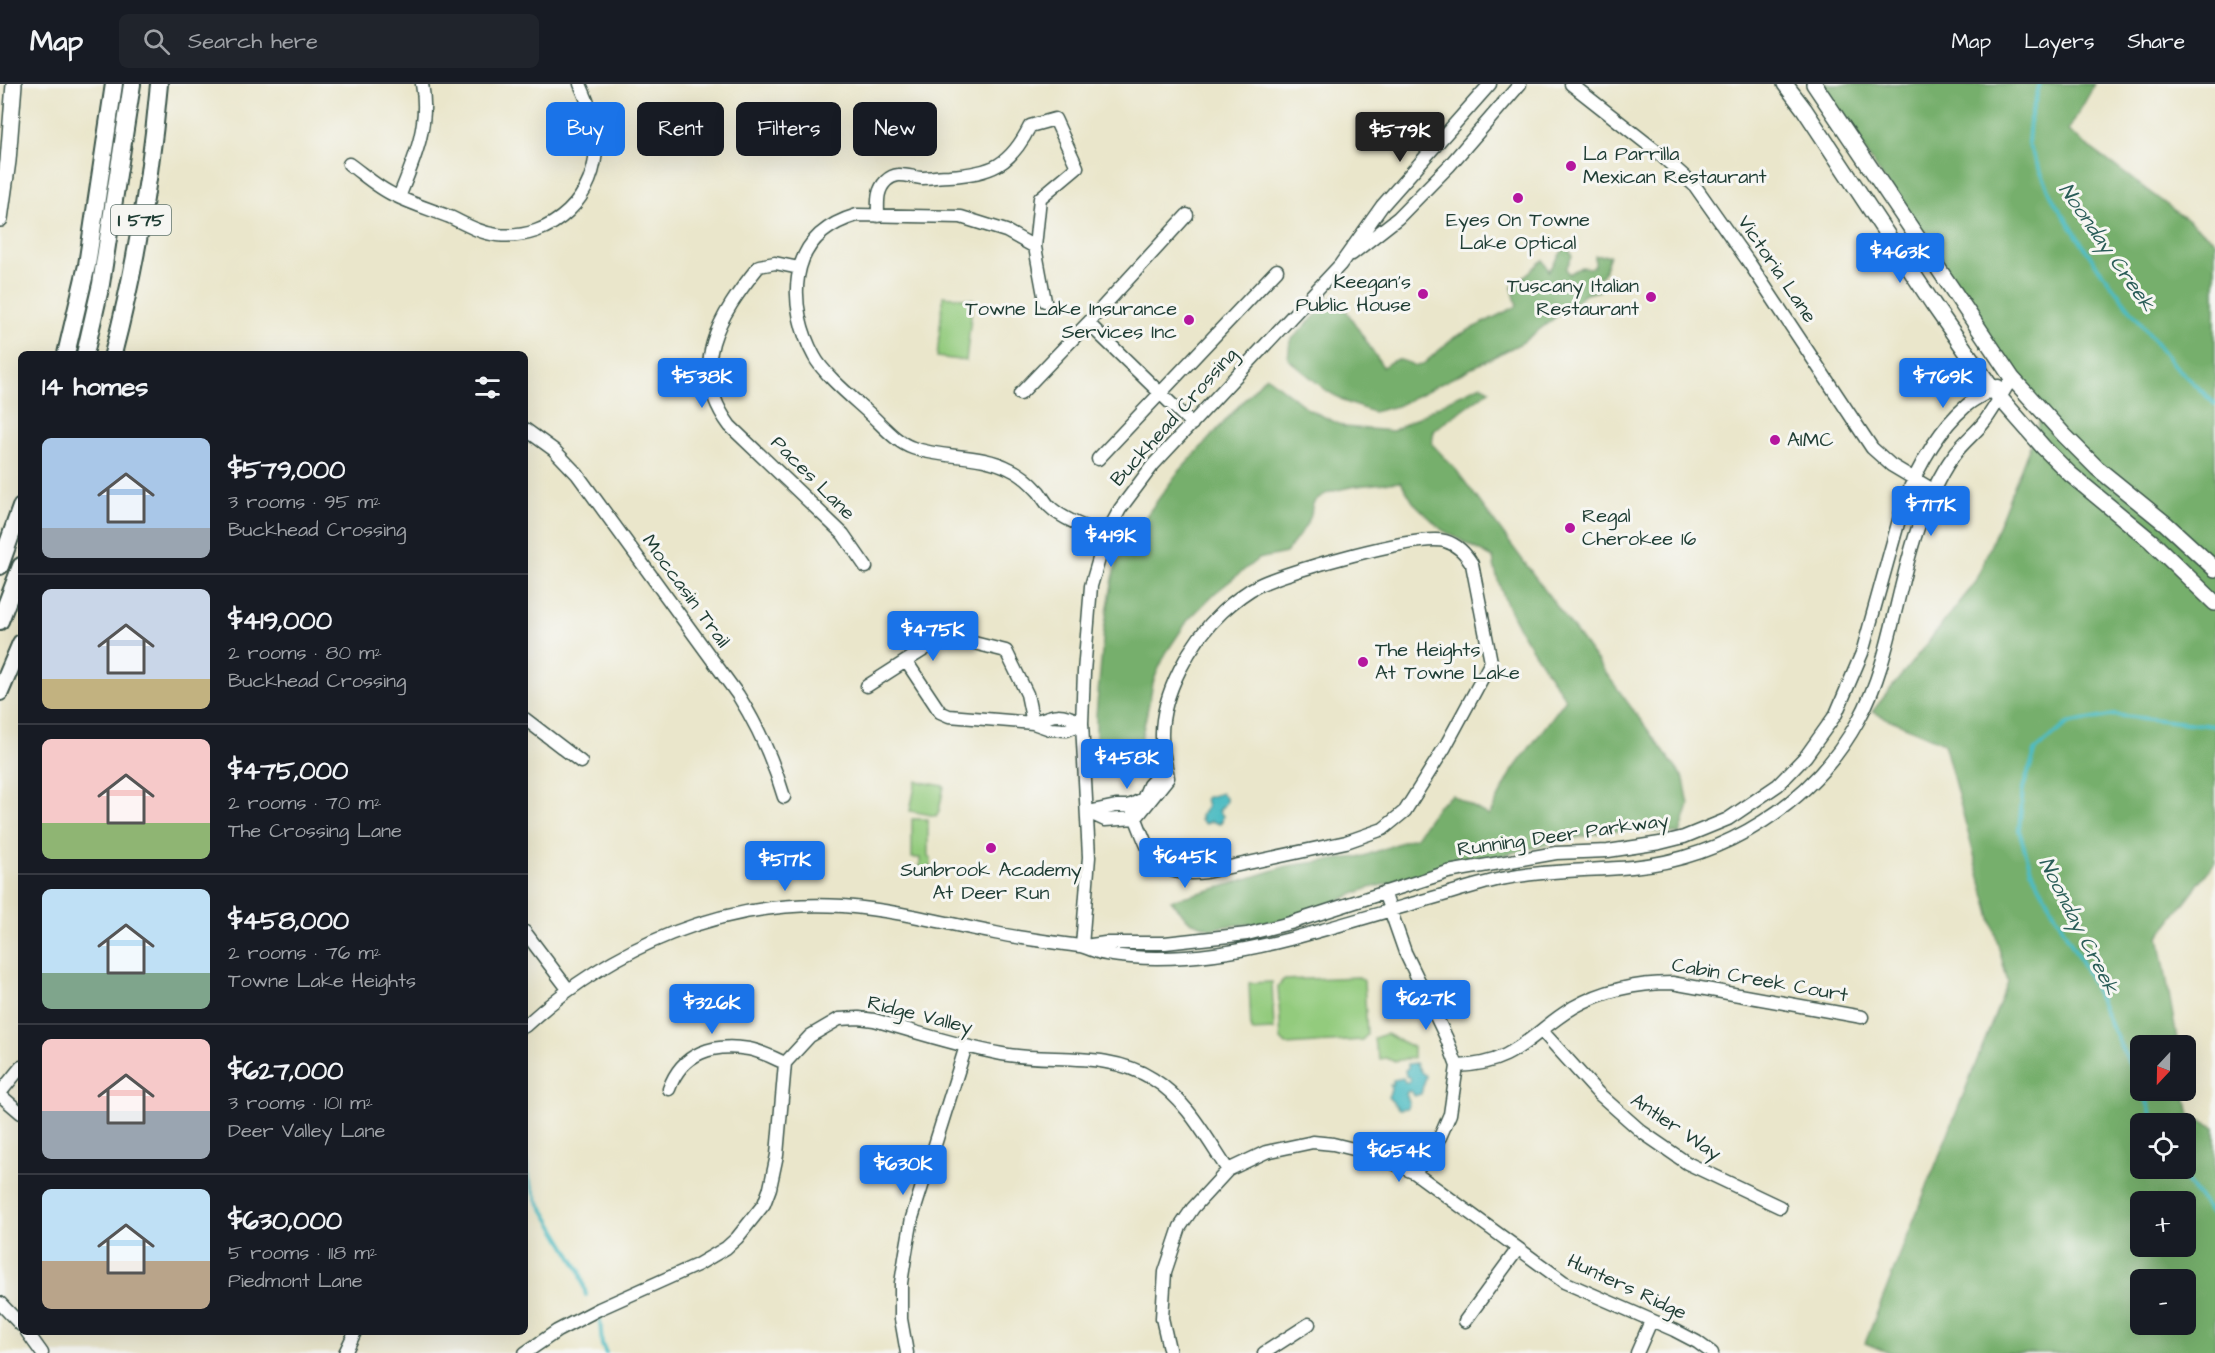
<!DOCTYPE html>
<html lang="en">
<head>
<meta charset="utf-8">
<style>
	body { margin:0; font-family:"Architects Daughter",sans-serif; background:#20242c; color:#f1f3f6; height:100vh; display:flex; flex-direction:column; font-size:22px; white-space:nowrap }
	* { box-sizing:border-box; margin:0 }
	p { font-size:20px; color:#9ea1a6 }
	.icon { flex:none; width:33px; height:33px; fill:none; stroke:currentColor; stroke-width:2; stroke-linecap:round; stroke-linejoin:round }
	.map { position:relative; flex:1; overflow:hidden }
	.drawer { position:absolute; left:18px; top:267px; width:510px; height:984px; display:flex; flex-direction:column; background:#171b24; border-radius:9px; box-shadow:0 6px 24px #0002 }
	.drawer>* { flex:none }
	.banner { position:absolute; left:546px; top:18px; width:570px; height:54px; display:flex; gap:12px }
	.needle { width:39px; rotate:202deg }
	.buttons { position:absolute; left:2130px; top:951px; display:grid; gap:12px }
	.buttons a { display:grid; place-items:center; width:66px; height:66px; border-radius:9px; background:#171b24; box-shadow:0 6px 24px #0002; font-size:30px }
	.price { position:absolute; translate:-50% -51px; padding:0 14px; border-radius:6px; background:#1a73e8; color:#fff; font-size:20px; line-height:39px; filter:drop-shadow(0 2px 3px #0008) }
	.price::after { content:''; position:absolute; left:50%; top:36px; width:18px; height:14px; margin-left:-9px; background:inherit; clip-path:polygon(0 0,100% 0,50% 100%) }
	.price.current { background:#222; color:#fff }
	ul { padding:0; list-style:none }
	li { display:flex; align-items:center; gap:18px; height:150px; padding:0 24px }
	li+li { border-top:2px solid #363941 }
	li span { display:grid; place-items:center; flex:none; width:168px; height:120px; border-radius:9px; color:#555 }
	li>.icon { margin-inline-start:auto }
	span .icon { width:72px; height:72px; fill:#fffc; stroke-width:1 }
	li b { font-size:26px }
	h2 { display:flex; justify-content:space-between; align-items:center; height:72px; padding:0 24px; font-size:26px }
	.pill { padding:0 21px; border-radius:9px; background:#171b24; box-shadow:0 6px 24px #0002; font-size:21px; line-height:54px }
	.pill.current { background:#1a73e8; color:#fff }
	header { display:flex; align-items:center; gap:36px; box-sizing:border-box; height:84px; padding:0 30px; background:#171b24; border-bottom:2px solid #363941 }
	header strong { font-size:28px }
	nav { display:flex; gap:33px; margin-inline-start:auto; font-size:21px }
	.search { width:420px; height:54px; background:#20242c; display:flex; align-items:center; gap:15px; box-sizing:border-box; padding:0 21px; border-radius:9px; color:#9ea1a6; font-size:22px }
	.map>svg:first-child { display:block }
</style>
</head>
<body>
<header>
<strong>Map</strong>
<div class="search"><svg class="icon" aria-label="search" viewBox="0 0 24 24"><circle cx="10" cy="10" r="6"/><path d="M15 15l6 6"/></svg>Search here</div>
<nav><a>Map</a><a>Layers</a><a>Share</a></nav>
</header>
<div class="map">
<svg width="2215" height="1269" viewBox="0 0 2215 1269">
	<rect width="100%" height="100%" fill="#f6f6f2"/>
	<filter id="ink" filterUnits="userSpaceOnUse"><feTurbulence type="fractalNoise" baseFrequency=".0167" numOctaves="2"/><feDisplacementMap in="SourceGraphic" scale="12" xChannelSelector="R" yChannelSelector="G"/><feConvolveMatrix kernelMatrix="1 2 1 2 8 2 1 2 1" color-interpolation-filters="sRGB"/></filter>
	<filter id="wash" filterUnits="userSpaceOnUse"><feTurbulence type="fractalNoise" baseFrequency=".008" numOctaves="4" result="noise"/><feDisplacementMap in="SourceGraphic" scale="24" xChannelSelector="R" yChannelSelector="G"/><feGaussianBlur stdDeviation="1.35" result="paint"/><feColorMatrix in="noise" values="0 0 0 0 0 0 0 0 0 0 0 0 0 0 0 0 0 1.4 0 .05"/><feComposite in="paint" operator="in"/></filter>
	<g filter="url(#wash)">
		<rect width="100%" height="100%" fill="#eae6cb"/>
		<!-- green -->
		<path fill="#93cb7d" stroke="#598458" stroke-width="1.5" d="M943,212l30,3 -7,62 -29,-4z
			M916,697l28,5 -5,25 -3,5 -26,-5z
			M912,735h16v38l3,1v10h-11v-10h-8z
			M1359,893l5,4 3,54 -5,5 -76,5 -5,-5 -3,-54 5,-6z
			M1272,898l2,48 -23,1 -2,-48z
			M1386,950l27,13v11l-20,3 -7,-3 -6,1 -5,-12 -1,-9z"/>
		<!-- forest -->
		<path fill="#76af6c" stroke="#4a7650" stroke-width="1.5" fill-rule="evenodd" d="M1820,0h275l-27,47 147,110v621l-56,74 19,109 -38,1v44l45,1 5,25 25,11v226h-326l-24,-10 143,-361 -64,-239 -72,-31 104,-130 66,-167zM2140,1040h46v44h-46zM2140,1118h46v44h-46zM2140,1196h46v44h-46z
			M1568,163l4,9 -6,13 3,5 12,-7 9,1 5,-2v-10l15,-1 -7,20 -6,4 7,7 -5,5 -13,3 -63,48 -126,64 -24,6 -25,-9 -21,-12 -39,-32 2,-18 46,-46 47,72c15,-11 16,-8 33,-1l7,-2 32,-27 62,-31 -5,-19 31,-27 6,11 14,-21z
			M1266,292l42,33 37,18 48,4 58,-32 30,-14 9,5 -56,40 -2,14 25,27 227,308 5,26 -9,29 -43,-4 -30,1 -58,13 -183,45 -78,32 -62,5 -15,3 -23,-9 -17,-20 47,-12 69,-22 77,-10 52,-19 22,-32 14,-10 37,21 24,-46 53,-71c-29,-42 -66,-90 -73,-141l-51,-28 -29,-28 -12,-20c-22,2 -70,3 -86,19 -5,5 -2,11 -5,17 -6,12 -16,24 -24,35l-28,6 -43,34 -27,27 -22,33 -12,26 -14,66 -9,16 -30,12 -5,-11v-47l8,-86 11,-62 15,-29 46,-63z"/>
		<!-- water -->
		<path fill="#4dbcc2" stroke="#367c7b" stroke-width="1.5" d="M1221,709l5,5v4l-7,9 4,5 -1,5 -3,3 -8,-3 -5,3 -6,-4 2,-2 -2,-2 7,-9 -2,-9z
			M1416,979l5,9 5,4 -5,18 -7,2 -2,-4 -4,-1 -2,3 3,7 -1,7 -9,1 -11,-12 3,-7 -1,-5 3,-1v-4l10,-2 2,4h4l1,-4 -4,-2 -1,-6 3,-2v-4z"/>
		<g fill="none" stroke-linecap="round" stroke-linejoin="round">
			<!-- stream -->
			<path stroke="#4dbcc2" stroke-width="4" d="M2040,0l-10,35 -2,25 26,57 40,61 77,100 44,42
				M2140,1002l-29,-60 -21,-48 -59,-108 -12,-40 4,-42 13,-38 31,-26 47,-9 101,11
				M2143,1006l12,34
				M525,1073l4,22 8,20 43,72 6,24
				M2177,1084l38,51
				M600,1236l2,25 4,8"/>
		</g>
	</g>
	<g filter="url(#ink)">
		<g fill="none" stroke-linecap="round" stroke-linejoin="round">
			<defs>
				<path id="minor" d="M1571,0l84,66 40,36 55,78 122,184 19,17 42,25
					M349,80c14,10 29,24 45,31 18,9 38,15 56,22 15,7 30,16 47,18 56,6 101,-38 99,-94 0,-20 -8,-39 -16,-57
					M399,113c15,-37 31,-72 23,-113
					M878,132c0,-13 -2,-25 8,-35 11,-11 23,-4 35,-3 9,0 19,-2 28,-2 43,-3 61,-10 81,-50l25,-7 22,48 -37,31 -5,49 10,54
					M1035,163l-29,-16 -45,-14 -104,-2c-31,9 -54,28 -59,62 -4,26 3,55 16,79 9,18 41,44 56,58 14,13 26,28 43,34 32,11 67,5 97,21 11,5 21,14 29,23 3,4 6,10 10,14 14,14 39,22 57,29
					M1352,170l46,-36 51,-52 71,-82
					M799,184l-24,-5 -16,3c-40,50 -73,101 -29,160l113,108 23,33
					M1088,239l99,-108
					M1020,310l68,-71 104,101
					M525,345l29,21 23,24 161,221c21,33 35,65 46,102
					M1098,375l179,-189
					M867,602l39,-25
					M525,635l56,43
					M1033,639l-6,-29 -21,-43 -60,-15 -40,25 34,51 9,4 84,7 17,6 17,1 15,-7
					M1033,639c21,-10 29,-11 49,0
					M1088,728l17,8 31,-2 32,-40c-2,-13 -6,-28 -6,-41 -1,-43 29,-96 60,-125 10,-9 25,-21 37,-27 29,-14 158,-51 186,-44 13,4 20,12 27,23l19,98 -46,85 -40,64 -22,18 -37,13 -140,30c-58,7 -56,-24 -76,-67
					M1088,728l28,-6h13l14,-7 6,-14 17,-18
					M1384,808l21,60 41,85 11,29 -7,48 -10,23 -25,36
					M525,848l43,57
					M1082,862l7,-89 -7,-134 2,-51 7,-86 15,-51 14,-26 33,-44 187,-200 42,-59 108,-122
					M1085,862l20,-3h60l82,-9 43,-11 158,-51 108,-19 52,-2 52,-8 24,-6 44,-18 50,-34 28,-29 30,-42 26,-61 42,-151c14,-35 33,-71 62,-96 9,-8 22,-13 32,-20
					M525,942c86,-79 199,-128 318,-120 51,4 102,17 152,27 28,6 57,9 85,13 9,2 17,7 26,8 60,10 126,0 184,-15 45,-12 88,-25 132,-38 26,-7 52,-16 79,-22 43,-9 87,-8 131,-12 93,-9 181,-64 226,-146 33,-59 38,-134 62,-199 9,-23 19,-47 34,-67 9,-13 22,-22 31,-34 10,-14 18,-29 27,-43
					M1542,947l56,62 44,39 45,31 93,44
					M1457,982c60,-2 72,-32 117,-59 30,-17 64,-24 98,-24l190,34
					M669,1005c13,-37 45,-46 80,-40 12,2 24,9 36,14
					M0,1009l21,-26
					M0,1011l21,18
					M0,1219l21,22
					M1465,1237l52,-71
					M27,1248l15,21
					M345,1269l10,-21
					M525,1269l32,-22 42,-22 98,-44 29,-17 11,-10 27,-34 6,-16 7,-33 8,-92 25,-27 29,-17 20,-1 15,2c42,12 84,26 128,34 50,9 105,-4 151,25 33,20 54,60 75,91
					M907,1269l-6,-34v-36l5,-31 6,-34 54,-172
					M1170,1269l-8,-35 3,-46 15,-45 13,-19 35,-38 38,-18 47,-10 20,2 37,9 45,20 149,109 110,48 23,12 15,11
					M1264,1269l45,-29
					M1637,1269l14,-32"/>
				<path id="major" d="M1785,0l19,25 129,195 60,86 51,58 26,26 81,67 64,62
					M1814,0l198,294 53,58 32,32 69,56 49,45
					M0,135l8,-58 6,-77"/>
				<path id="highway" d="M66,270l21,-89 27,-181
					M85,270l16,-70 31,-200
					M113,270c23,-88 38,-179 46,-270
					M0,482l21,-59
					M0,537l21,-55
					M0,608l21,-49"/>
			</defs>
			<!-- minor casing -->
			<use href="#minor" stroke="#3d564b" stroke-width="15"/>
			<!-- major casing -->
			<use href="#major" stroke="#3d564b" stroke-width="18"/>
			<!-- highway casing -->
			<use href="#highway" stroke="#3d564b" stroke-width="20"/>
			<!-- minor -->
			<use href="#minor" stroke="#fff" stroke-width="12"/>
			<!-- major -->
			<use href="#major" stroke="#fff" stroke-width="15"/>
			<!-- highway -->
			<use href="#highway" stroke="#fff" stroke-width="16"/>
		</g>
	</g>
	<!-- markers -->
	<g fill="#b5179e" stroke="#f6f6f2" stroke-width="2">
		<circle cx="1571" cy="82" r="6"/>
		<circle cx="1518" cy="114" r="6"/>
		<circle cx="1423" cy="210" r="6"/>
		<circle cx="1651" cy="213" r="6"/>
		<circle cx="1189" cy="236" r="6"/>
		<circle cx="1775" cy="356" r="6"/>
		<circle cx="1570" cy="444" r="6"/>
		<circle cx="1363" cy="578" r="6"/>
		<circle cx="991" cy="764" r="6"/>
	</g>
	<g text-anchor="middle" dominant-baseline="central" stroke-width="6" stroke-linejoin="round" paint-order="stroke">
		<!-- shield labels -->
		<rect fill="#f6f6f2" stroke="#60746d" stroke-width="1.5" x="111" y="121" width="60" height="30" rx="4.5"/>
		<g font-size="18" font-weight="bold" fill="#1f3d34">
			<text x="141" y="136">I 575</text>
		</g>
		<!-- poi labels -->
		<g font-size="20" fill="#1f3d34" stroke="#f6f6f2" text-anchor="start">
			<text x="1583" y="70">La Parrilla<tspan x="1583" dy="23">Mexican Restaurant</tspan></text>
			<text x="1518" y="136" text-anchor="middle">Eyes On Towne<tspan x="1518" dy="23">Lake Optical</tspan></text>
			<text x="1411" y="198" text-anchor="end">Keegan's<tspan x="1411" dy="23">Public House</tspan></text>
			<text x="1639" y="202" text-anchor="end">Tuscany Italian<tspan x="1639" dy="23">Restaurant</tspan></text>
			<text x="1177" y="225" text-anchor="end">Towne Lake Insurance<tspan x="1177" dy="23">Services Inc</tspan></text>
			<text x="1787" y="356">AIMC</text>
			<text x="1582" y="432">Regal<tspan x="1582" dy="23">Cherokee 16</tspan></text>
			<text x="1375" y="566">The Heights<tspan x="1375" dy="23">At Towne Lake</tspan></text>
			<text x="991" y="786" text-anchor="middle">Sunbrook Academy<tspan x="991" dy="23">At Deer Run</tspan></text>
		</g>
		<!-- street labels -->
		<g font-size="20" fill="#1f3d34" stroke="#f6f6f2">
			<text transform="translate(1777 185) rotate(56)">Victoria Lane</text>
			<text transform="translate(1174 333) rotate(-48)">Buckhead Crossing</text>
			<text transform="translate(813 394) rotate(45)">Paces Lane</text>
			<text transform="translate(686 507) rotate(54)">Moccasin Trail</text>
			<text transform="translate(1563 751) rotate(-8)">Running Deer Parkway</text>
			<text transform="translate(1760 896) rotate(10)">Cabin Creek Court</text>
			<text transform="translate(920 931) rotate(14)">Ridge Valley</text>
			<text transform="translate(1676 1043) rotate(34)">Antler Way</text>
			<text transform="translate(1627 1203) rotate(25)">Hunters Ridge</text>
		</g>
		<!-- water labels -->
		<g font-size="21" font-style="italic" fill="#2a5d58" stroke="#f6f6f2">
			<text transform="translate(2107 163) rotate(55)">Noonday Creek</text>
			<text transform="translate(2079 842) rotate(63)">Noonday Creek</text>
		</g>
	</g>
</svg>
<div class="buttons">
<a><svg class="needle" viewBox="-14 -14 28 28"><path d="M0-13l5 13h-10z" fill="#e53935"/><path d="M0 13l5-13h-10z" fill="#9ea1a6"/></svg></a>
<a><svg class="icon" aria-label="locate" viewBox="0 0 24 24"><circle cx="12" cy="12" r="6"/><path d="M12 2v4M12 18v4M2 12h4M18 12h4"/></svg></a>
<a>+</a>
<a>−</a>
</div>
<b class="price current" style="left:1400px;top:79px">$579K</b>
<b class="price" style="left:1900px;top:200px">$463K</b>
<b class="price" style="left:702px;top:325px">$538K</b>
<b class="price" style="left:1943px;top:325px">$769K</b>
<b class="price" style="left:1931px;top:453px">$717K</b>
<b class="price" style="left:1111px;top:484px">$419K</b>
<b class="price" style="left:933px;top:578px">$475K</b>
<b class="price" style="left:1127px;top:706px">$458K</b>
<b class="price" style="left:1185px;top:805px">$645K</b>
<b class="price" style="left:785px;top:808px">$517K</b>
<b class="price" style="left:1426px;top:947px">$627K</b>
<b class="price" style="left:712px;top:951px">$326K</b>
<b class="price" style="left:1399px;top:1099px">$654K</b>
<b class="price" style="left:903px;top:1112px">$630K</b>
<div class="banner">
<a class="pill current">Buy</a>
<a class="pill">Rent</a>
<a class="pill">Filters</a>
<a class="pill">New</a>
</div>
<section class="drawer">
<h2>14 homes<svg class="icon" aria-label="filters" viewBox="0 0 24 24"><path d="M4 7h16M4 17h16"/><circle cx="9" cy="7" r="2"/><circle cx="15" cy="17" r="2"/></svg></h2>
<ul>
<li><span style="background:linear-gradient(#a9c7e8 75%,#9aa5b1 0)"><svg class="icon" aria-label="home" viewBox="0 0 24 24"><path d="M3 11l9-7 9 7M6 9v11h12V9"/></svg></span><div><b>$579,000</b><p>3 rooms · 95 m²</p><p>Buckhead Crossing</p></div></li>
<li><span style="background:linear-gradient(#c9d6e8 75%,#c2b280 0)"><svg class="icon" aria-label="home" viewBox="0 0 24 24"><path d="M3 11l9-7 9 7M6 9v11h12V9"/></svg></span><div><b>$419,000</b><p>2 rooms · 80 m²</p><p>Buckhead Crossing</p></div></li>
<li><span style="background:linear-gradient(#f6c9c9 70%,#8fb573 0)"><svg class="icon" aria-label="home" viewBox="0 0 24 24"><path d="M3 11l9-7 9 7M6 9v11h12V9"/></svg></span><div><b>$475,000</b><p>2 rooms · 70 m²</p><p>The Crossing Lane</p></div></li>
<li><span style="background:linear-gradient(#bfe0f5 70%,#7fa58c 0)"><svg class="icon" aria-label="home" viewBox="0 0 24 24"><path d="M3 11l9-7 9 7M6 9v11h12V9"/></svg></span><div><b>$458,000</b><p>2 rooms · 76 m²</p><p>Towne Lake Heights</p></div></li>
<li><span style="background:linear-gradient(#f6c9c9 60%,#9aa5b1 0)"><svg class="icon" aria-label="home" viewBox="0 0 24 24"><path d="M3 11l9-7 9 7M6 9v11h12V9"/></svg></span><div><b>$627,000</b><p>3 rooms · 101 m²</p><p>Deer Valley Lane</p></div></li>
<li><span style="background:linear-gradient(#bfe0f5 60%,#b9a48a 0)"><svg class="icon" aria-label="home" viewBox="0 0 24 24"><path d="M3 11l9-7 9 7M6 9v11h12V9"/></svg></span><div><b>$630,000</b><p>5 rooms · 118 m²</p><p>Piedmont Lane</p></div></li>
</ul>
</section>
</div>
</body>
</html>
